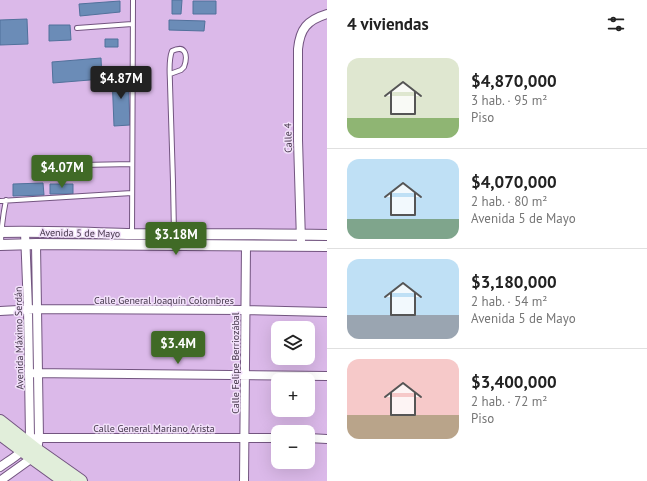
<!DOCTYPE html>
<html lang="es">
<head>
<meta charset="utf-8">
<style>
	body { margin:0; font-family:"PT Sans",sans-serif; background:#f6f6f6; color:#222; height:100vh; display:flex; flex-direction:column; font-size:15px; white-space:nowrap }
	* { box-sizing:border-box; margin:0 }
	p { font-size:13px; color:#767676 }
	.icon { flex:none; width:22px; height:22px; fill:none; stroke:currentColor; stroke-width:2; stroke-linecap:round; stroke-linejoin:round }
	.map { position:relative; flex:1; overflow:hidden }
	.details { display:flex; flex-direction:column; background:#fff; width:320px }
	.details>* { flex:none }
	.fabs { position:absolute; left:271px; top:321px; display:grid; gap:8px }
	.fabs a { display:grid; place-items:center; width:44px; height:44px; border-radius:8px; background:#fff; box-shadow:0 4px 16px #0002; font-size:20px }
	.price { position:absolute; translate:-50% -34px; padding:0 9px; border-radius:4px; background:#406a26; color:#fff; font-size:13px; line-height:26px; filter:drop-shadow(0 1px 2px #0008) }
	.price::after { content:''; position:absolute; left:50%; top:24px; width:12px; height:9px; margin-left:-6px; background:inherit; clip-path:polygon(0 0,100% 0,50% 100%) }
	.price.active { background:#222; color:#fff }
	ul { padding:0; list-style:none }
	li { display:flex; align-items:center; gap:12px; height:100px; padding:0 20px }
	li+li { border-top:1px solid #e0e0e0 }
	li span { display:grid; place-items:center; flex:none; width:112px; height:80px; border-radius:12px; color:#555 }
	li>.icon { margin-inline-start:auto }
	span .icon { width:48px; height:48px; fill:#fffc; stroke-width:1 }
	li b { font-size:17px }
	h2 { display:flex; justify-content:space-between; align-items:center; height:48px; padding:0 20px; font-size:17px }
	main { display:flex; flex:1; min-height:0 }
	.map>svg:first-child { display:block }
</style>
</head>
<body>
<main>
<div class="map">
<svg width="327" height="481" viewBox="0 0 327 481">
	<rect width="100%" height="100%" fill="#dbb9e9"/>
	<!-- building -->
	<path fill="#6b8cb7" stroke="#51719b" d="M172,0h10l-1,14h-9z
		M120,1v11l-40,4 -1,-12z
		M193,1h23v13h-23z
		M27,19l1,25 -28,1v-25z
		M169,20l36,1 -1,10 -35,-1z
		M49,25h21l1,15 -22,1z
		M105,39h13v8h-13z
		M101,58l1,21 -49,4 -1,-21z
		M112,75h16l2,50 -16,1z
		M71,157h10v14h-10z
		M43,183l1,12 -31,1v-12z
		M50,184h23v10h-23z"/>
	<g fill="none" stroke-linecap="round" stroke-linejoin="round">
		<defs>
			<path id="service" d="M77,28l55,-4
				M170,74l11,-4 3,-3c4,-11 2,-23 -12,-16 -4,10 -2,23 -2,33l3,98 1,52
				M82,165l50,-1
				M0,201l132,-8
				M132,234l1,-234
				M1,245c0,-16 2,-30 5,-45"/>
			<path id="minor" d="M301,241l-3,-101v-91c2,-20 9,-29 29,-35
				M0,311l37,-2 208,1 82,2
				M29,373l298,3
				M35,438h243
				M308,438l19,1
				M0,467c11,-8 26,-15 30,-30l-2,-128 -3,-77
				M0,481l32,-23 5,-8 2,-12 -3,-194
				M244,481l2,-236"/>
			<path id="tertiary" d="M0,232c44,-1 89,1 133,2 65,0 129,0 194,1
				M0,245l36,-1 291,2"/>
			<path id="secondary" d="M0,421l37,29 44,31
				M0,434l32,24 32,23"/>
		</defs>
		<!-- service casing -->
		<use href="#service" stroke="#735580" stroke-width="6"/>
		<!-- minor casing -->
		<use href="#minor" stroke="#735580" stroke-width="10"/>
		<!-- tertiary casing -->
		<use href="#tertiary" stroke="#735580" stroke-width="12"/>
		<!-- secondary casing -->
		<use href="#secondary" stroke="#735580" stroke-width="14"/>
		<!-- service -->
		<use href="#service" stroke="#fff" stroke-width="4"/>
		<!-- minor -->
		<use href="#minor" stroke="#fff" stroke-width="8"/>
		<!-- tertiary -->
		<use href="#tertiary" stroke="#fff" stroke-width="10"/>
		<!-- secondary -->
		<use href="#secondary" stroke="#e1eeda" stroke-width="12"/>
	</g>
	<g text-anchor="middle" dominant-baseline="central" stroke-width="3" stroke-linejoin="round" paint-order="stroke">
		<!-- street labels -->
		<g font-size="10" fill="#433549" stroke="#f2e1fa">
			<text transform="translate(288 138) rotate(-91)">Calle 4</text>
			<text transform="translate(80 233) rotate(1)">Avenida 5 de Mayo</text>
			<text x="164" y="300">Calle General Joaquín Colombres</text>
			<text transform="translate(19 338) rotate(-91)">Avenida Máximo Serdán</text>
			<text transform="translate(235 363) rotate(-90)">Calle Felipe Berriozábal</text>
			<text x="154" y="428">Calle General Mariano Arista</text>
		</g>
	</g>
</svg>
<div class="fabs">
<a><svg class="icon" aria-label="layers" viewBox="0 0 24 24"><path d="M12 4l9 5-9 5-9-5zM3 14l9 5 9-5"/></svg></a>
<a>+</a>
<a>−</a>
</div>
<b class="price active" style="left:121px;top:100px">$4.87M</b>
<b class="price" style="left:62px;top:189px">$4.07M</b>
<b class="price" style="left:176px;top:256px">$3.18M</b>
<b class="price" style="left:178px;top:365px">$3.4M</b>
</div>
<section class="details">
<h2>4 viviendas<svg class="icon" aria-label="filters" viewBox="0 0 24 24"><path d="M4 7h16M4 17h16"/><circle cx="9" cy="7" r="2"/><circle cx="15" cy="17" r="2"/></svg></h2>
<ul>
<li><span style="background:linear-gradient(#dfe7d0 75%,#8fb573 0)"><svg class="icon" aria-label="home" viewBox="0 0 24 24"><path d="M3 11l9-7 9 7M6 9v11h12V9"/></svg></span><div><b>$4,870,000</b><p>3 hab. · 95 m²</p><p>Piso</p></div></li>
<li><span style="background:linear-gradient(#bfe0f5 75%,#7fa58c 0)"><svg class="icon" aria-label="home" viewBox="0 0 24 24"><path d="M3 11l9-7 9 7M6 9v11h12V9"/></svg></span><div><b>$4,070,000</b><p>2 hab. · 80 m²</p><p>Avenida 5 de Mayo</p></div></li>
<li><span style="background:linear-gradient(#bfe0f5 70%,#9aa5b1 0)"><svg class="icon" aria-label="home" viewBox="0 0 24 24"><path d="M3 11l9-7 9 7M6 9v11h12V9"/></svg></span><div><b>$3,180,000</b><p>2 hab. · 54 m²</p><p>Avenida 5 de Mayo</p></div></li>
<li><span style="background:linear-gradient(#f6c9c9 70%,#b9a48a 0)"><svg class="icon" aria-label="home" viewBox="0 0 24 24"><path d="M3 11l9-7 9 7M6 9v11h12V9"/></svg></span><div><b>$3,400,000</b><p>2 hab. · 72 m²</p><p>Piso</p></div></li>
</ul>
</section>
</main>
</body>
</html>
